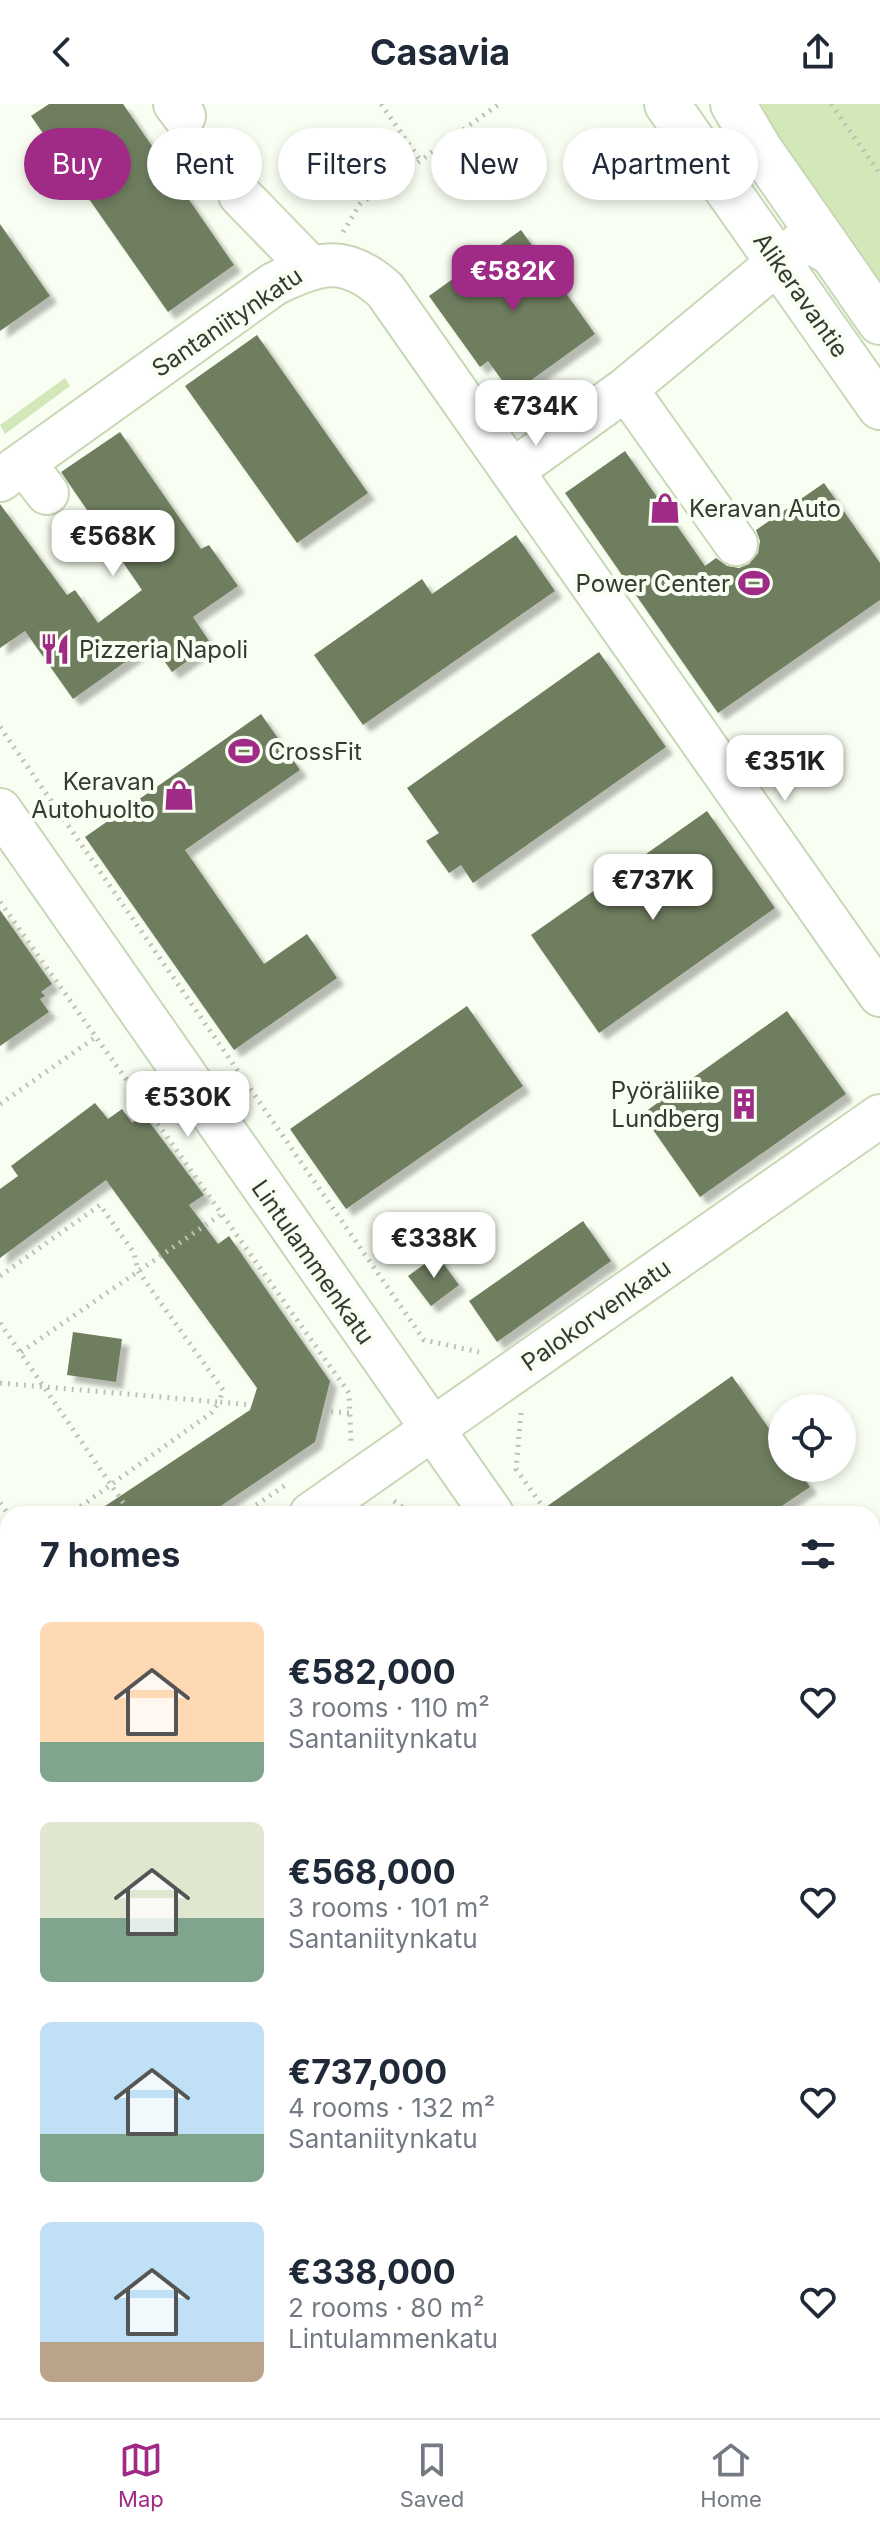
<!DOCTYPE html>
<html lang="en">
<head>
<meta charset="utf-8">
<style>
	body { margin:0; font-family:Inter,sans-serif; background:#f2f2f3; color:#1f2937; height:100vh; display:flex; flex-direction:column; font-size:30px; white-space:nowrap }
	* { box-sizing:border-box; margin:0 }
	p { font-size:26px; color:#747a83 }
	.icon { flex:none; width:44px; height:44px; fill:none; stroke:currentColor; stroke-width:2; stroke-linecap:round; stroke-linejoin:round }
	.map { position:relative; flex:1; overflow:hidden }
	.drawer { position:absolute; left:0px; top:1402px; width:880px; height:912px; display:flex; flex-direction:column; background:#fff; border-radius:24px 24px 0 0; box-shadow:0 4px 12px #0003 }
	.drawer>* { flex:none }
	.banner { position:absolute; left:24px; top:24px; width:832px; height:72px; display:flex; gap:16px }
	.tools { position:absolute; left:768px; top:1290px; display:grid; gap:16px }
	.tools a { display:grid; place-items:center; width:88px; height:88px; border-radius:50%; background:#fff; box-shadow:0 4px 12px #0003; font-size:40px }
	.price { position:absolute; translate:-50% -68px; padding:0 18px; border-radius:16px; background:#fff; color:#222; font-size:26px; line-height:52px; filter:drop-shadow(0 2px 4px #0008) }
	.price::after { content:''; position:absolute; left:50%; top:48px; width:24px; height:18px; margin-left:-12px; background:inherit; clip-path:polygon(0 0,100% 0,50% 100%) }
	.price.on { background:#9f2b86; color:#fff }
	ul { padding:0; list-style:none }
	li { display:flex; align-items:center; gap:24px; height:200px; padding:0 40px }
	li span { display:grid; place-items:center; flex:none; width:224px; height:160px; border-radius:12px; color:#555 }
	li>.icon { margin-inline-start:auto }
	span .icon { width:96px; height:96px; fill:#fffc; stroke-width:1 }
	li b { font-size:34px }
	h2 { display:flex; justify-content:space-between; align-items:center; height:96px; padding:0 40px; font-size:34px }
	.chip { padding:0 28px; border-radius:36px; background:#fff; box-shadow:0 4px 12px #0003; font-size:28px; line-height:72px }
	.chip.on { background:#9f2b86; color:#fff }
	header { display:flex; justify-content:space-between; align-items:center; height:104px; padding:0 40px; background:#fff; font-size:36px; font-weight:700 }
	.tab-bar { display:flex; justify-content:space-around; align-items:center; height:112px; border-top:2px solid #e0e1e3; background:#fff; font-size:22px; color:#747a83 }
	.tab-bar a { display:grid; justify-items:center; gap:4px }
	.tab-bar .on { color:#9f2b86 }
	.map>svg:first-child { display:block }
</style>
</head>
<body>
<header><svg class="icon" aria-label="back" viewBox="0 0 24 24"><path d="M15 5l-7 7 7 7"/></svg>Casavia<svg class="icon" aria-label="share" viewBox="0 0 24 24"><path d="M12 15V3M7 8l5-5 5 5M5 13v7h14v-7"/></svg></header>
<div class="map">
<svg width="880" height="2314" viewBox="0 0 880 2314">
	<defs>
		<filter id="shadow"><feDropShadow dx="7" dy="7" stdDeviation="2" flood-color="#0004"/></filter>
	</defs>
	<rect width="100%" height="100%" fill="#f8fef1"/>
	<!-- green -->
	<path fill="#d2e8b9" d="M756,0h124v183z
		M65,274l5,8 -65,48 -5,-9z"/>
	<!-- building -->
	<path fill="#707e60" filter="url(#shadow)" d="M49,0h74l111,161 -66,47 -137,-196z
		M0,120l50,72 -50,35z
		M521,126l74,104 -83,60 -24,-33 -8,6 -51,-71z
		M257,231l111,158 -71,50 -112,-157z
		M120,328l81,117 8,-4 29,41 -45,31 18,27 -39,28 -20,-29 -79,56 -48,-68 -25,17v-144l67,91 8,-5 23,33 44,-33 -81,-118z
		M625,347l80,115 11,-8 11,8 12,2 10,-4 9,-11 2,-12 -4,-11 68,-47 56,80v37l-162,113 -153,-220z
		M516,431l39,56 -192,134 -49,-70 108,-76 10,15z
		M599,548l67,95 -193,136 -12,-18 -12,8 -23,-32 13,-8 -32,-45z
		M261,610l39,56 -115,80 79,114 43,-30 30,44 -103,72 -149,-213z
		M707,707l68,97 -176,125 -68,-98z
		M0,806l52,74 -11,8 4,4 -5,3 9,13 -49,34z
		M467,902l56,80 -177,123 -56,-80z
		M787,907l59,83 -146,103 -58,-83z
		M95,999l13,16 14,-10 10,14 12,-8 60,80 -15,10 29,39 11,-8 101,145 -15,61 -106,72h-116l157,-104 7,-22 -151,-208 -106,78v-69l18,-13 -7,-10z
		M583,1117l28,40 -114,81 -28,-41z
		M437,1151l22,30 -28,21 -23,-30z
		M73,1228l49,7 -6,43 -49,-7z
		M732,1272l50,71v21h15l13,19 -40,27h-234z"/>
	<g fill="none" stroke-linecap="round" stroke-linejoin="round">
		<defs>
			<path id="minor" d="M175,0l9,12
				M240,91l70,72
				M626,285l110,155
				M24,359l23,30
				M512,367l114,-82 173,-144 15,-1 21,12
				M0,376l274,-196c45,-22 71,-30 111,6l495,705
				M0,706l492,704
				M311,1410l569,-398
				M0,1628l8,-5
				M872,1690l8,-5
				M0,1839l8,12
				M872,1957l8,11
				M872,2284l8,-5
				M352,2306l6,8
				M830,2314l11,-8"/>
			<path id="major" d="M667,0l213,303
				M733,0l26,44 121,174"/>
		</defs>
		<!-- minor casing -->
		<use href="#minor" stroke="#c8d8b7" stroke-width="46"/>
		<!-- major casing -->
		<use href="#major" stroke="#c8d8b7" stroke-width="48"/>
		<!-- path -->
		<path stroke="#bcc2b5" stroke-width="5" stroke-dasharray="2 6" stroke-linecap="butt" d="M381,0l39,56
			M831,0l49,70
			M343,128l17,-28 139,-100
			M0,623l424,613 55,12
			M0,798l349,491 2,48
			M0,1000l96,-67
			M0,1172l100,-71 34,48 4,18 85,119 -4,12 32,3
			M0,1219l131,191
			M21,1248l199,-137
			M0,1279l219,19 -8,11 -141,101
			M323,1307l27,2
			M521,1309l-5,56 32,45
			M394,1397l18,13
			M0,1399l8,11
			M243,1410l44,-30
			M384,1410l13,-9
			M0,1579l8,-6
			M0,1677l8,-5
			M872,1870l8,11
			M872,2037l8,11
			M0,2192l8,10
			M83,2306l6,8
			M583,2306l16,3
			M661,2306l7,8
			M399,2314l12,-8
			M533,2314l12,-8
			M562,2314l11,-8"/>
		<!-- minor -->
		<use href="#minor" stroke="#fff" stroke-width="42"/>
		<!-- major -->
		<use href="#major" stroke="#fff" stroke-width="44"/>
	</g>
	<!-- icons -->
	<defs>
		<symbol id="shop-bare" viewBox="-9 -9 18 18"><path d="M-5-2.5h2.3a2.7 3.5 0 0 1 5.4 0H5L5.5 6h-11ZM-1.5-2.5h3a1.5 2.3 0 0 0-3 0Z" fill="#9f2b86" stroke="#f8fef1" stroke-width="2.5" paint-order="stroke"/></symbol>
		<symbol id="stadium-bare" viewBox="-9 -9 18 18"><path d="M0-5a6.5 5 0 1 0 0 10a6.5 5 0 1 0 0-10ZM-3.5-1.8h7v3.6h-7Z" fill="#9f2b86" stroke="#f8fef1" stroke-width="2.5" paint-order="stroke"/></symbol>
		<symbol id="restaurant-bare" viewBox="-9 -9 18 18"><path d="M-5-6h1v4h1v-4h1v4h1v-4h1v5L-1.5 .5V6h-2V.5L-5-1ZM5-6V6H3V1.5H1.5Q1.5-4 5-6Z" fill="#9f2b86" stroke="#f8fef1" stroke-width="2.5" paint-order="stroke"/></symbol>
		<symbol id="building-bare" viewBox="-9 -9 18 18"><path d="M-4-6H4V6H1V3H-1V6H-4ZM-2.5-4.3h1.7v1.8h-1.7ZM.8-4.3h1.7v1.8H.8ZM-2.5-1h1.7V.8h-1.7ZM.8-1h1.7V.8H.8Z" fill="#9f2b86" stroke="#f8fef1" stroke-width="2.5" paint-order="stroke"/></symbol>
	</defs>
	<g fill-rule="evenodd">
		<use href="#shop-bare" x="643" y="382" width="44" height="44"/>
		<use href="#stadium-bare" x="732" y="457" width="44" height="44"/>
		<use href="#restaurant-bare" x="33" y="523" width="44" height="44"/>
		<use href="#stadium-bare" x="222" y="625" width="44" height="44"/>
		<use href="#shop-bare" x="157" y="669" width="44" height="44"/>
		<use href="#building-bare" x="722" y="978" width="44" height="44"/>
	</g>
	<g text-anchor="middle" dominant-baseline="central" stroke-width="8" stroke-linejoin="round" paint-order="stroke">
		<!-- street labels -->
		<g font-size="24" fill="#353c2f" stroke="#f8fef1">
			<text transform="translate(801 191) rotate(55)">Alikeravantie</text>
			<text transform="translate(227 218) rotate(-34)">Santaniitynkatu</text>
			<text transform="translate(313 1158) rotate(55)">Lintulammenkatu</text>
			<text transform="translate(596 1211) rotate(-35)">Palokorvenkatu</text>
		</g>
		<!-- poi labels -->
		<g font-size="24" fill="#353c2f" stroke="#f8fef1" text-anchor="start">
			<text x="689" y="404">Keravan Auto</text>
			<text x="730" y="479" text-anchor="end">Power Center</text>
			<text x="79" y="545">Pizzeria Napoli</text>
			<text x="268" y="647">CrossFit</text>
			<text x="155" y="677" text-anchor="end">Keravan<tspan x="155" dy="28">Autohuolto</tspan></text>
			<text x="720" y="986" text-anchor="end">Pyöräliike<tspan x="720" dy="28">Lundberg</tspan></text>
		</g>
	</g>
</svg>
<div class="tools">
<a><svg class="icon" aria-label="locate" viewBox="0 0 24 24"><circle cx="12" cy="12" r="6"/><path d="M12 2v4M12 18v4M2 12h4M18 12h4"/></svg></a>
</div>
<b class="price on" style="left:513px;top:209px">€582K</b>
<b class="price" style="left:536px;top:344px">€734K</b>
<b class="price" style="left:113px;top:474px">€568K</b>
<b class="price" style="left:785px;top:699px">€351K</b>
<b class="price" style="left:653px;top:818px">€737K</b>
<b class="price" style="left:188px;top:1035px">€530K</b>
<b class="price" style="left:434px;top:1176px">€338K</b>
<div class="banner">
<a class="chip on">Buy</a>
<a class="chip">Rent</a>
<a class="chip">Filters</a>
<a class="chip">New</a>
<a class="chip">Apartment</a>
</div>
<section class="drawer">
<h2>7 homes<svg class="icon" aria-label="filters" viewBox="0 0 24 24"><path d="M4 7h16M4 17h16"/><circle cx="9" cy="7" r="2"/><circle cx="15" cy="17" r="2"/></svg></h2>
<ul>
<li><span style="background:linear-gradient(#ffd9b3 75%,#7fa58c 0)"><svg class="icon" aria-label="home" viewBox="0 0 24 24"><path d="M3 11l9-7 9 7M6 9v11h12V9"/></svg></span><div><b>€582,000</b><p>3 rooms · 110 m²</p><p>Santaniitynkatu</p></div><svg class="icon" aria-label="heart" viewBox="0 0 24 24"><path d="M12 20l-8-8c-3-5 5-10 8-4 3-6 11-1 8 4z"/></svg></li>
<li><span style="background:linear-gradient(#dfe7d0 60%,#7fa58c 0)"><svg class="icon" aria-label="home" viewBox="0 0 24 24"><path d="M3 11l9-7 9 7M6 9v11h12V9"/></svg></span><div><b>€568,000</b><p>3 rooms · 101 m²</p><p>Santaniitynkatu</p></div><svg class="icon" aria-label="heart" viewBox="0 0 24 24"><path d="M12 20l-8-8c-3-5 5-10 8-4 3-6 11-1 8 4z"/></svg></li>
<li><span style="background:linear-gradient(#bfe0f5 70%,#7fa58c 0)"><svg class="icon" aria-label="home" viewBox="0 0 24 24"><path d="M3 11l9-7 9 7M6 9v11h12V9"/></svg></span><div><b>€737,000</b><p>4 rooms · 132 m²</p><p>Santaniitynkatu</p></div><svg class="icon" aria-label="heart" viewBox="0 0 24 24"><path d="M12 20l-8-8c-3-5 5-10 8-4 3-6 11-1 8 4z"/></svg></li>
<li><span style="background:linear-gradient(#bfe0f5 75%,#b9a48a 0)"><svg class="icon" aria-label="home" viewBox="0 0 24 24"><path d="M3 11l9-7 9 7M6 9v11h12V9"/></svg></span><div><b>€338,000</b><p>2 rooms · 80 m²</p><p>Lintulammenkatu</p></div><svg class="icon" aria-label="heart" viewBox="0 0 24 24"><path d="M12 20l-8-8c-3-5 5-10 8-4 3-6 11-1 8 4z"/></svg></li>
</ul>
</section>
</div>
<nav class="tab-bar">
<a class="on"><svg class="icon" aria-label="map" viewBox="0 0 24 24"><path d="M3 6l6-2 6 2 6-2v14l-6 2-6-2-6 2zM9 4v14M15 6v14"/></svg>Map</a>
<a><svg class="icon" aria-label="saved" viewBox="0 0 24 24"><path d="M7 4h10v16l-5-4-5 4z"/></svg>Saved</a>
<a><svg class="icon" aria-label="home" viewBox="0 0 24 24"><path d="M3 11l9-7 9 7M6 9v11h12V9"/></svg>Home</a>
</nav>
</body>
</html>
